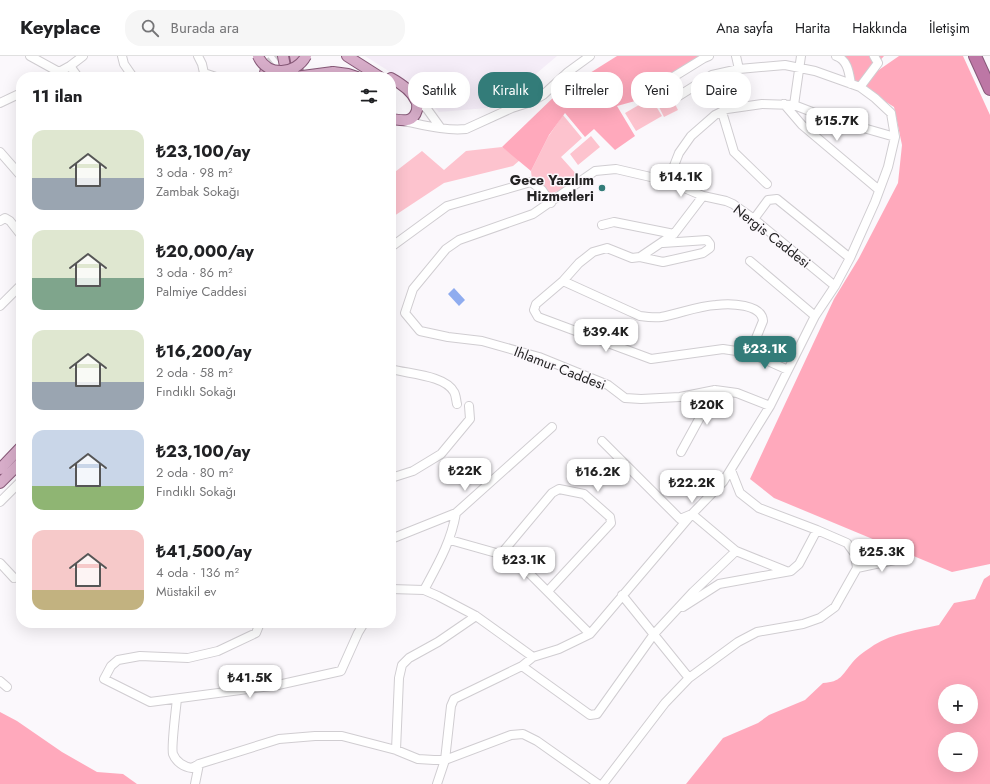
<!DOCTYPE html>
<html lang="tr">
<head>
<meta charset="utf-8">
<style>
	body { margin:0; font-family:Jost,sans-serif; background:#f6f6f6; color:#202124; height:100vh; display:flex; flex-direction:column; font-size:15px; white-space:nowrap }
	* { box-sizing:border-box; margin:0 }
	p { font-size:13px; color:#757577 }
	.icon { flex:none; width:22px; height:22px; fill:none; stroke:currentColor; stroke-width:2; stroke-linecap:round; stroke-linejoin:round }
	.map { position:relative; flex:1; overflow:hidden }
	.panel { position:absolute; left:16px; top:16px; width:380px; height:556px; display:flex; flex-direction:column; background:#fff; border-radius:16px; box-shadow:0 4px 16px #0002 }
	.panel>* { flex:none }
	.banner { position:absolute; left:408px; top:16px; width:380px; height:36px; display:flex; gap:8px }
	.tools { position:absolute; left:938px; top:628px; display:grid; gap:8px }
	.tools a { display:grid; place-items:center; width:40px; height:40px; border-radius:50%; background:#fff; box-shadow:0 4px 16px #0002; font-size:20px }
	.price { position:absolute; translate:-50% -34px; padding:0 9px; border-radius:8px; background:#fff; color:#222; font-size:13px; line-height:26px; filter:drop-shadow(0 1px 2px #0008) }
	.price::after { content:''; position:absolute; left:50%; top:24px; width:12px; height:9px; margin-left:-6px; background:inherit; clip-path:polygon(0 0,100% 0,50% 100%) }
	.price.active { background:#337c79; color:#fff }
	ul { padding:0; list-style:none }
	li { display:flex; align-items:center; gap:12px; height:100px; padding:0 16px }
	li span { display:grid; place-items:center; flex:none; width:112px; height:80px; border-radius:12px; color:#555 }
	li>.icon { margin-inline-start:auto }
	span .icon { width:48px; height:48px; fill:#fffc; stroke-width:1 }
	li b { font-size:17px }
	h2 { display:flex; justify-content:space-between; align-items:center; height:48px; padding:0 16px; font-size:17px }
	.tag { padding:0 14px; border-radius:16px; background:#fff; box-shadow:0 4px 16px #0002; font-size:14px; line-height:36px }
	.tag.active { background:#337c79; color:#fff }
	header { display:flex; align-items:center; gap:24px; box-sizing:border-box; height:56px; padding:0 20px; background:#fff; border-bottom:1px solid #e0e0e0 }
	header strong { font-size:19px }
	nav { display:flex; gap:22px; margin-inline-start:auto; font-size:14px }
	.search { width:280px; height:36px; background:#f6f6f6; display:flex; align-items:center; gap:10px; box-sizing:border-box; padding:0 14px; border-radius:16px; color:#757577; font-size:15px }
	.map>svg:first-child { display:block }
</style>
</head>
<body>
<header>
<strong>Keyplace</strong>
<div class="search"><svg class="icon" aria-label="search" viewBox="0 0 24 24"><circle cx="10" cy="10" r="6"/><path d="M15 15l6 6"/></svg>Burada ara</div>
<nav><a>Ana sayfa</a><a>Harita</a><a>Hakkında</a><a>İletişim</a></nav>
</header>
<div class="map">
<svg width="990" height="728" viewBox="0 0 990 728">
	<rect width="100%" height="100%" fill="#fbf8fc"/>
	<!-- built -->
	<path fill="#f5edf8" d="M365,0h192l-27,23 -43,29 -48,4 -30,-28z"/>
	<!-- green -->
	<path fill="#fdc3ce" d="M664,26l14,28 -14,7 -14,-28z
		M651,42l11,18 -26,15 -11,-18z
		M563,59l19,23 -21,19 17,19 -16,14 -14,4 -16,-15 -1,-8 17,-34z
		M591,80l9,11 -22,18 -8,-11z
		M502,91l18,13 -7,6 -69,17 -53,35v-43l31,-24 22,19 22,-19z"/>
	<!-- forest -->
	<path fill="#ffa9bc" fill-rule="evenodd" d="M617,0h85l-43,25 -17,8 4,9 -29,8 18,30 -20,14 -21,-21 -9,8 -20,-24 -16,22 -18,36 -29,-24 56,-54z
		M841,0h43l-24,27 39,-27h64l27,59v449l-38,8 -178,-74 -24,-19 84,-180 25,-41 39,-75 4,-38 -8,-38 -36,-23 -6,-1z
		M990,519v209h-304l37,-46 35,-15 11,-8 36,-15 18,-17c18,-1 19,-8 29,-20 5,-7 15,-13 22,-18 19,-12 44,-15 65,-20l15,-22 21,-4 9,-20zM945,635h26v26h-26zM945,683h26v26h-26z
		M0,656l17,9 45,31 35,20 26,2 14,10h-137z"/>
	<!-- water -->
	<path fill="#8facef" d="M454,232l11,12 -6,6 -11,-12z"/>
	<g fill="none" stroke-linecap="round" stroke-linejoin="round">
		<!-- major-tunnel -->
		<path stroke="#d0cdd1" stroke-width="10" stroke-dasharray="10 5" stroke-linecap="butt" d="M266,13l2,-5 10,-8"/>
		<defs>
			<path id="minor" d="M30,0l29,16
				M122,0l2,8 9,13
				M198,0l4,8 2,9 -2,4
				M736,0l3,13
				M836,0c12,4 13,17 15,28
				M70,10l8,11
				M204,17l12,4
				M50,21l20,-11 13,-10
				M860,31l18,-24 -4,-7
				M416,44l11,9 13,18
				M0,47l21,-10
				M784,48l18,21 77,65
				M794,49l7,-49
				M722,56l12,40 33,32
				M404,65c20,4 41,10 62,8l46,-21 19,-6 12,-7 25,-23 22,-16
				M0,96l21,24
				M668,125l11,-28 12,-17 24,-21 12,-6 35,-5 32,1 31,12 70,20
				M703,140l-29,38 -34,23 -8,1 -25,-10 -14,4 -14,11 -16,18 -27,23 -2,6 4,7 113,42 72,-10 27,4 38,17
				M754,163l14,-19 9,-1 73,59
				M0,165l5,-3 5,3 11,14
				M602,169l12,-3 60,12
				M391,191l56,-41 84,-24 11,8 9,13
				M640,201l23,5 40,-9 7,-5v-4l-3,-4 -44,3
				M750,205l65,55
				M563,225l77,35c7,1 14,2 21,1 18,-3 36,-11 55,-12 14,-2 46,-1 47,16l-13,32
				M0,250l21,-21
				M391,313c17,5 54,6 63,23 2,3 2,8 3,12
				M770,350l-33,-13 -22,-3 -35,7 -39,2 -16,-1 -17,-13 -69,-28 -57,-16 -34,-4 -28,-6 -15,-18 8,-24 33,-40 13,-9 74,-26 62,-43 21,-2 52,12 35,15 23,5 7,3 21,15 81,67
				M602,385l78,78 12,-5 44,37 50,20
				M681,396l34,-62
				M391,422l22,-7 28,-17 29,-35 -1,-13
				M0,446l21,-21
				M391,483l65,-26
				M450,484l64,18 76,76
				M501,498l51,-61 7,-4 25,5 26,23 1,6 -63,68
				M0,507l14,15
				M857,512l47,-10
				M391,533l33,1 14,6 38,20 57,41
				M424,534c14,-26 27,-48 32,-77l96,-86
				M622,539l67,83
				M683,551l36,-23 72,-13 8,-7 18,-34
				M260,567l-4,10 -38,18 -30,7 -48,-2 -22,4 -7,6 -7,13 46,23 128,-17 63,-14 17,-38 6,-10
				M522,610l68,49 7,-1 57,-80 39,-42 43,-41
				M0,625l7,6
				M177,643c-1,9 -6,49 -4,55 3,8 11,13 19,14l7,-4 80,-25 36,-3h27l54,14 22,9 16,1h11l66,-25 12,-1 14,7 61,43
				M396,694l3,-72 3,-13 7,-7 29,-16 38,-26
				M195,728l4,-20
				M437,728l8,-24 6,-54 3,-7 68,-33 11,-9 26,-8 31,-15 102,-120 31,-32 47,-76 45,-90 20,-30 15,-28 25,-56 13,-35 7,-30 -4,-24 -16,-15 -15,-11 -45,-16 -30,-6 -46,4 -27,6 -35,22 -8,-12 1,-6 34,-21 5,-2
				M603,728l62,-81 24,-25 49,-36 19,-10 46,-8 17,-6 15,-11 22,-39 -2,-14 -8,-11 -30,-13 -58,-22 -19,-15 -9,-23"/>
			<path id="major" d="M283,0l4,21
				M295,0l3,17
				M347,0l33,21
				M333,16l15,2 9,3
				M264,21l2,-8
				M391,22c9,5 21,13 25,23 2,3 1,6 1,9 -4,14 -15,10 -26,9
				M0,413l21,-22
				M0,427l21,-21"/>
			<path id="highway" d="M975,0l15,33"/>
		</defs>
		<!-- minor casing -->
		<use href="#minor" stroke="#d0cdd1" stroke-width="10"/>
		<!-- major casing -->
		<use href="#major" stroke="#875978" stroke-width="12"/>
		<!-- highway casing -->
		<use href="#highway" stroke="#875978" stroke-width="14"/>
		<!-- minor -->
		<use href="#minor" stroke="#fff" stroke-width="8"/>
		<!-- major -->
		<use href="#major" stroke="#d7adc9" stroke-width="10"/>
		<!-- highway -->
		<use href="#highway" stroke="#bd77a5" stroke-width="12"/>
		<defs>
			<path id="major-bridge" d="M258,0c9,21 38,19 48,0
				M295,21l38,-5"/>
		</defs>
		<!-- major-bridge casing -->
		<use href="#major-bridge" stroke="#875978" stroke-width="12" stroke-linecap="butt"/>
		<!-- major-bridge -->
		<use href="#major-bridge" stroke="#d7adc9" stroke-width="10"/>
	</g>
	<!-- markers -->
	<circle fill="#337c79" stroke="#fbf8fc" stroke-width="1.5" cx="602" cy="132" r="4"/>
	<g text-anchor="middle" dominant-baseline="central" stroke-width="3" stroke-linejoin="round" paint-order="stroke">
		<!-- poi labels -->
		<g font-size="14" font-weight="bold" fill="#232223" stroke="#fbf8fc" text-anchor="end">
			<text x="594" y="124">Gece Yazılım<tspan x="594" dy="16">Hizmetleri</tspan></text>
		</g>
		<!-- street labels -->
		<g font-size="14" fill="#232223" stroke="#fbf8fc">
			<text transform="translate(772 180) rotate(38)">Nergis Caddesi</text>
			<text transform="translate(560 312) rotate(21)">Ihlamur Caddesi</text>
		</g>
	</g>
</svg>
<div class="tools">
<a>+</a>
<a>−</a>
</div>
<b class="price" style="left:837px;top:86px">₺15.7K</b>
<b class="price" style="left:681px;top:142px">₺14.1K</b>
<b class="price" style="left:606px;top:297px">₺39.4K</b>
<b class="price active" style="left:765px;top:314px">₺23.1K</b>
<b class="price" style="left:707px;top:370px">₺20K</b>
<b class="price" style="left:465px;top:436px">₺22K</b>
<b class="price" style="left:598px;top:437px">₺16.2K</b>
<b class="price" style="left:692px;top:448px">₺22.2K</b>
<b class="price" style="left:882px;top:517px">₺25.3K</b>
<b class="price" style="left:524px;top:525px">₺23.1K</b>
<b class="price" style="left:250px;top:643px">₺41.5K</b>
<div class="banner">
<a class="tag">Satılık</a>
<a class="tag active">Kiralık</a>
<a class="tag">Filtreler</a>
<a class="tag">Yeni</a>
<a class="tag">Daire</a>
</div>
<section class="panel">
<h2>11 ilan<svg class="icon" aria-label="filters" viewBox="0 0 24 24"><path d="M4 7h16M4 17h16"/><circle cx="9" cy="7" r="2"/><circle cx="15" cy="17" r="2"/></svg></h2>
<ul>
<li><span style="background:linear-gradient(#dfe7d0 60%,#9aa5b1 0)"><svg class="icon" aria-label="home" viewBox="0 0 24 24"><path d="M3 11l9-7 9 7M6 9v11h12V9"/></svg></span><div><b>₺23,100/ay</b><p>3 oda · 98 m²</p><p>Zambak Sokağı</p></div></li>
<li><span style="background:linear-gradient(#dfe7d0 60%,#7fa58c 0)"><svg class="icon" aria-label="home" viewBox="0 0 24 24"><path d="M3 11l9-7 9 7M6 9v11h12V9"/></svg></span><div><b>₺20,000/ay</b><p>3 oda · 86 m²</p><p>Palmiye Caddesi</p></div></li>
<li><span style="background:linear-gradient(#dfe7d0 65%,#9aa5b1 0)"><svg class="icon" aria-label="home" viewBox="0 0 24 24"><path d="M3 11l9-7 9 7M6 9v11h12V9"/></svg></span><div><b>₺16,200/ay</b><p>2 oda · 58 m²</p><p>Fındıklı Sokağı</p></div></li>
<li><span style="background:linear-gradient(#c9d6e8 70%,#8fb573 0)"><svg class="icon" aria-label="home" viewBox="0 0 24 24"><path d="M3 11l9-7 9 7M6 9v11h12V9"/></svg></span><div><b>₺23,100/ay</b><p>2 oda · 80 m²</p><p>Fındıklı Sokağı</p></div></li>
<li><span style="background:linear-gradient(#f6c9c9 75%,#c2b280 0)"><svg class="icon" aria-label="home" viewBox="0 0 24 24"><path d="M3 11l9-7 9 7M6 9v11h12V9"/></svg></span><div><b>₺41,500/ay</b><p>4 oda · 136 m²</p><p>Müstakil ev</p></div></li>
</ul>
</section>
</div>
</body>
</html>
